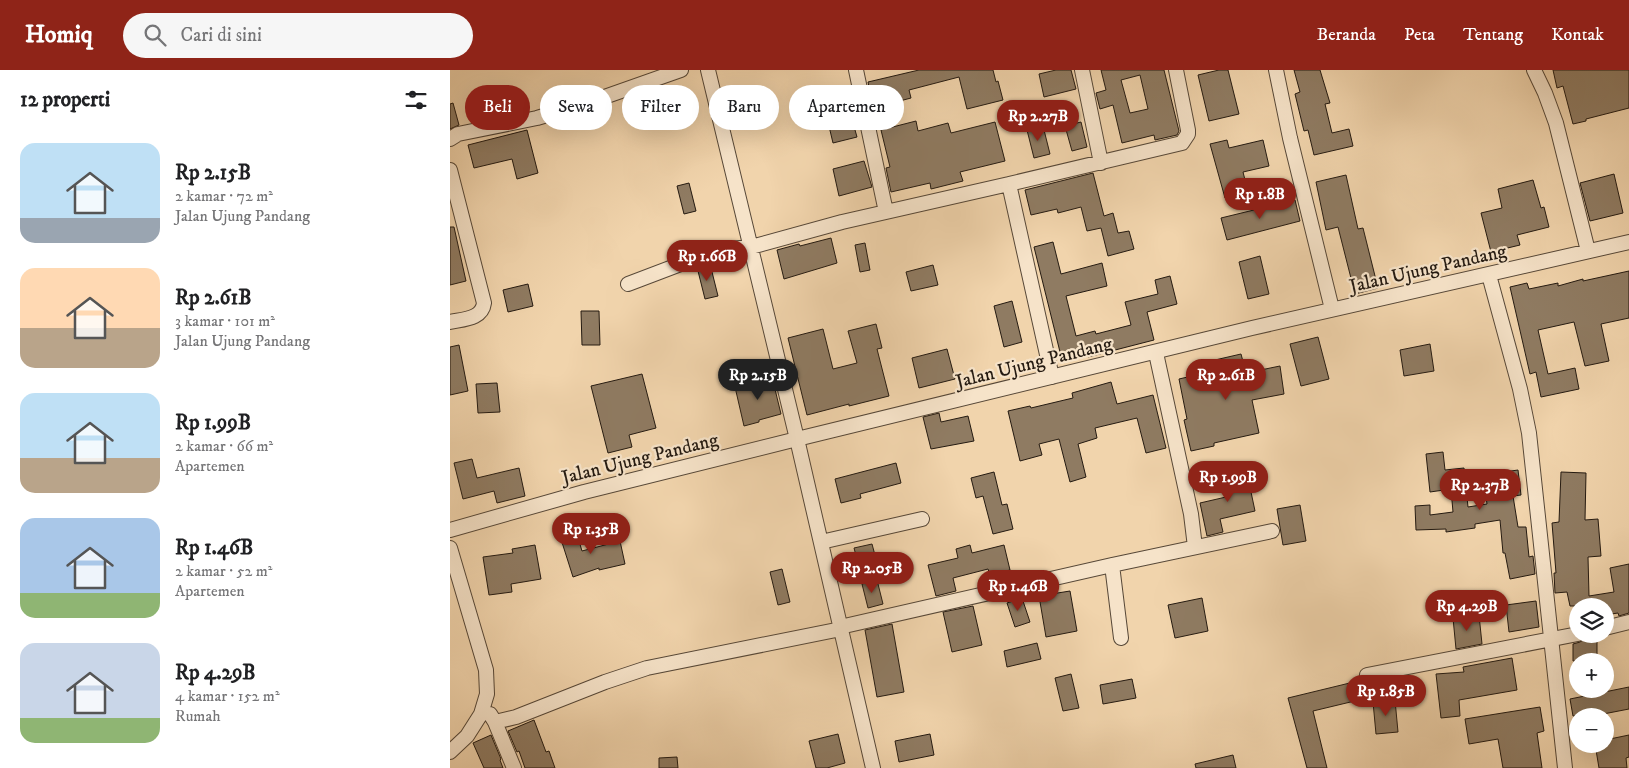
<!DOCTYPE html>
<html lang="id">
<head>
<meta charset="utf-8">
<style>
	body { margin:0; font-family:"IM FELL DW Pica",serif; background:#f6f6f6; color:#202124; height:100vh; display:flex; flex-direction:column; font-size:19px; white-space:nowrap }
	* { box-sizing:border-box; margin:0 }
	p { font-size:16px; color:#757577 }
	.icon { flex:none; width:28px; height:28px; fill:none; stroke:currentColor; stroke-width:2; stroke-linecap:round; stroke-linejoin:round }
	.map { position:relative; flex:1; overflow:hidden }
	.drawer { display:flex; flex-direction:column; background:#fff; width:450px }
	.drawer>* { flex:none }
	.hud { position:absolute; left:15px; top:15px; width:475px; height:45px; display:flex; gap:10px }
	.fabs { position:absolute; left:1119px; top:528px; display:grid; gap:10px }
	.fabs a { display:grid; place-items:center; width:45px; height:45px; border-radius:50%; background:#fff; box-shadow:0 5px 20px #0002; font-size:25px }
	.price { position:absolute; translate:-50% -42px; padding:0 11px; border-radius:18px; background:#8f2418; color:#fff; font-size:16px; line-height:32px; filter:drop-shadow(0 1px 2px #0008) }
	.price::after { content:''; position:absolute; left:50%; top:30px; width:15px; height:11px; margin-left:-8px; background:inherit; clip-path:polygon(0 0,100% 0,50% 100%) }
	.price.current { background:#222; color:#fff }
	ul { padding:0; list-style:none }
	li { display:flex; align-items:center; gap:15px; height:125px; padding:0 20px }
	li span { display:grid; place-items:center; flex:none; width:140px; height:100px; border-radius:15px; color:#555 }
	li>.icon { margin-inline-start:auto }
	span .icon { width:60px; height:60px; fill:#fffc; stroke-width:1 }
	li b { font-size:21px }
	h2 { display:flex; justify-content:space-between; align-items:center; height:60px; padding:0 20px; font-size:21px }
	.chip { padding:0 18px; border-radius:22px; background:#fff; box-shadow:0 5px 20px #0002; font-size:18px; line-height:45px }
	.chip.current { background:#8f2418; color:#fff }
	header { display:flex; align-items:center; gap:30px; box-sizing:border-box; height:70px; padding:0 25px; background:#8f2418; color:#fff }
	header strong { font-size:24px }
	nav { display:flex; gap:28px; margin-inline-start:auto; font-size:18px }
	.search { width:350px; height:45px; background:#f6f6f6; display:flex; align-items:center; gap:12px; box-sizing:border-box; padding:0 18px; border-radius:28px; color:#757577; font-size:19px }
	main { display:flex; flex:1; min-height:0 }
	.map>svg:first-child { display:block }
</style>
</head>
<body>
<header>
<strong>Homiq</strong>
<div class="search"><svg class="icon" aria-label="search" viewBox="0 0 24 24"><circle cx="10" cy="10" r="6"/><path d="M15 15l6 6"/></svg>Cari di sini</div>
<nav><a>Beranda</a><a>Peta</a><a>Tentang</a><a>Kontak</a></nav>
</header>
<main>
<section class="drawer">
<h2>12 properti<svg class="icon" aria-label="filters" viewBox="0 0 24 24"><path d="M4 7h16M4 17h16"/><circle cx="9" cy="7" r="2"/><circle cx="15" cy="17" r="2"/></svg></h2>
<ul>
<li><span style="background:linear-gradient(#bfe0f5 75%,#9aa5b1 0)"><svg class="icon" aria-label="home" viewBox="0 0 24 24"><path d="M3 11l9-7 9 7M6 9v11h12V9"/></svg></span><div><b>Rp 2.15B</b><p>2 kamar · 72 m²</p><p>Jalan Ujung Pandang</p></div></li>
<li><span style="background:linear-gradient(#ffd9b3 60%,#b9a48a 0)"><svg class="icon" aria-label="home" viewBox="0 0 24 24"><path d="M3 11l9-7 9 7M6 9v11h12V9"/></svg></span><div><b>Rp 2.61B</b><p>3 kamar · 101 m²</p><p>Jalan Ujung Pandang</p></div></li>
<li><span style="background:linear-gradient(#bfe0f5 65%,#b9a48a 0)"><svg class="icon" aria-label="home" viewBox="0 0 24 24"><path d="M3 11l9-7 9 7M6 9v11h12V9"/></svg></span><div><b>Rp 1.99B</b><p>2 kamar · 66 m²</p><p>Apartemen</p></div></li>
<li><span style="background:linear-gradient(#a9c7e8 75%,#8fb573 0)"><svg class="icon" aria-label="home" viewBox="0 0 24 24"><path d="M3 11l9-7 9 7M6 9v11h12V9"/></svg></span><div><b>Rp 1.46B</b><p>2 kamar · 52 m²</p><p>Apartemen</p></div></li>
<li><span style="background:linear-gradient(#c9d6e8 75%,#8fb573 0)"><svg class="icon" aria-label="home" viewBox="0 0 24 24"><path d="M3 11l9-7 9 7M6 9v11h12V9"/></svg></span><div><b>Rp 4.29B</b><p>4 kamar · 152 m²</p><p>Rumah</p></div></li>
</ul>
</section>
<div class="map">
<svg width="1179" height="698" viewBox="0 0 1179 698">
	<rect width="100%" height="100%" fill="#f1d4ac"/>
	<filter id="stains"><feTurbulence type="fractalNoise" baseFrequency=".004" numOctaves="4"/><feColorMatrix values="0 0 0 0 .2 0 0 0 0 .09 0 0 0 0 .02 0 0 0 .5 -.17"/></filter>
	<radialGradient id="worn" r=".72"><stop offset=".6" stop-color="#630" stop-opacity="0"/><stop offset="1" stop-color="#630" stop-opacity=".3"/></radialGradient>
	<!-- building -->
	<path fill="#8f7b62" stroke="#241a11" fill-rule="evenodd" d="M469,0h74l3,12 2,-1 5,19 -36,9 -8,-32 -50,13 2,8 -38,10 -5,-26z
		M606,0h15l5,19 -32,8 -5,-23z
		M651,0h63l15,61 -2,4 -22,5 -1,-5 -32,8 -9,-38 -13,4 -4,-16 10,-3zM690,5l8,34 -18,4 -9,-33z
		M769,0h9l11,44 -30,7 -11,-46z
		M844,0h26l10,33 -5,1 7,29 17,-4 4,17 -39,9 -6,-25 -4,1 -9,-37 5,-2z
		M1103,0h76v38l-43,11v2l-13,3 -10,-38 -6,2z
		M3,33l6,22 -9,4v-25z
		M401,46l6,21 -24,6 -5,-21z
		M466,51l2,10 30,-8 3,10 44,-11 10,39 -45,11 3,9 -32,8 -1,-6 -39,9 -5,-24 4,-1 -9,-37z
		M631,52l6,25 -15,4 -7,-25z
		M593,56l7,28 -16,4 -7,-28z
		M77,60l11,43 -21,6 -5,-20 -38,9 -6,-23z
		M777,70l2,8 34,-8 6,26 -26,6 5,20 -23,6 -15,-54z
		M414,91l8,26 -33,9 -6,-27z
		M643,103l11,43 9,-3 5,20 11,-2 5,18 -26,7 -7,-28 -14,3 -6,-24 -23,6 -1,-4 -26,6 -6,-25z
		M1164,104l9,39 -33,8 -10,-38z
		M896,105l12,54 5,-1 15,60 -23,6 -17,-67 -12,3 -10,-48z
		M1083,110l8,28 3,-1 5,20 -32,8 3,10 -29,7 -10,-39 21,-5 -4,-19z
		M239,113l7,28 -12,3 -7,-28z
		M845,130l5,21 -73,19 -6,-22z
		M0,157h4l12,54 -16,4z
		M381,168l6,25 -53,16 -7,-29 22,-6 1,2z
		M603,172l8,32 41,-11 5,23 -41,10 10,40 19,-5 1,3 35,-9 -6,-23 33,-8 -3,-14 15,-4 7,28 -30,8 7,28 -66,17 -1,-3 -25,6 -28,-113z
		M415,173l5,27 -10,2 -5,-27z
		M810,186l9,38 -21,5 -9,-37z
		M260,194l8,32 -13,3 -8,-32z
		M483,195l5,20 -27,6 -5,-19z
		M1179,201v47l-28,6 8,37 -24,5 -11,-44 -36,8 10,44 27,-6 4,21 -38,8 -5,-25 -6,2 -20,-87 17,-4 2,6 29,-6v3l25,-7v2z
		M78,214l5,22 -25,6 -5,-22z
		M562,231l10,41 -18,5 -10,-41z
		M131,241h18l1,34h-18z
		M426,254l6,24 -5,1 12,47 -40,10v-2l-42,11 -19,-77 35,-9 10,40 24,-6 -9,-32z
		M868,267l11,42 -28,7 -11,-42z
		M980,274l4,27 -30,5 -4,-26z
		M9,275l9,46 -18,4v-48z
		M497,279l8,30 -36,9 -7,-30z
		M791,284l5,19 34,-7 4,28 -32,6 7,33 -45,10v3l-23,5 -7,-31 3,-1 -8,-40 26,-6 -3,-10z
		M192,304l14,54 -27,7 3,12 -24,6 -17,-67z
		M322,307l9,37 -22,6v2l-15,4 -9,-39z
		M661,312l6,22 36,-9 13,53 -20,5 -9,-35 -42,10 2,10 -19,6 8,33 -16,5 -11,-43 -20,5 3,11 -22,6 -12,-50 22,-5 1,2 42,-10 -1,-5z
		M47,313l3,29 -22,1 -2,-29z
		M489,343l2,9 27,-6 6,25 -43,8 -8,-32z
		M993,382l2,18 19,-2 4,39 19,-3 -4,-29 35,-5 3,25 -8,1 5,31h8l3,30 4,-1 2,18 -25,5 -5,-26h-2l-3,-33 -25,4v4l-29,4v-3l-30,1 -1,-24 15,-1v10l23,-3 -2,-23 -21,3 -4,-38z
		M22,389l5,19 42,-10 6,28 -28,7 -3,-12 -31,8 -9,-36z
		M446,393l5,20 -41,11 1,4 -20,5 -6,-24z
		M544,402l8,33 5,-1 6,25 -20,5 -10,-38 -7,2 -5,-20z
		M1111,402l25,1 -1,47 13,-1 3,37 -13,1 1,39 25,-4 -4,-24 19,-4v49l-10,3 -1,-3 -13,2v-9h-35l-3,-14 -12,1 -1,-20h2l-4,-50 7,-1z
		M797,403l8,38 -35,8 3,13 -16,4 -7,-33 26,-6 -4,-19z
		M850,435l6,36 -23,4 -6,-36z
		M126,461l6,20 38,-10 5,23 -26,6v-2l-26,9 -13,-41z
		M422,474l4,15 -18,4 -4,-15z
		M85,475l6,34 -30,5 1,8 -23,3 -6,-38 30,-4 -1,-4z
		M520,475l2,8 32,-8 6,25 -20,5 -2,-6 -35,9 3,13 -20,5 -8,-31 30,-7 -2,-9z
		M332,499l8,33 -12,3 -8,-33z
		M427,510l6,24 -15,4 -6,-24z
		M620,521l7,40 -31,6 -7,-41z
		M572,528l8,24 -15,5 -8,-24z
		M752,528l6,33 -33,7 -7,-33z
		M1086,531l3,26 -30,5 -3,-27z
		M523,536l9,39 -30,7 -9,-40z
		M1029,545l3,29 -26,5 -3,-31z
		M442,554l12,68 -27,5 -12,-67z
		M1136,568h11v23h-24v-17l7,-2z
		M587,573l4,16 -34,8 -3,-16z
		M1062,588l5,32 -58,10 1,16 -19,2 -5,-44 28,-2 -1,-5z
		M621,604l8,34 -16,3 -8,-33z
		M682,609l4,19 -33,6 -3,-19z
		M908,611l5,18 -50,12 14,57h-20l-19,-70z
		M1179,617v22l-36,7h-20l-3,-17z
		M945,630l3,32 -22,2 -3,-32z
		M1090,637l4,24 -7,2 5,35h-39l-5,-29 -29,5 -4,-25z
		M84,650l12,32 3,-1 6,17h-30l-6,-17 -2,1 -9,-21z
		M388,664l7,29 -18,5h-11l-7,-27z
		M480,664l4,21 -35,7 -4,-21z
		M41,665l10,24 -1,1 3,8h-19l-11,-25z
		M1179,665v22l-3,1 1,10h-28l-4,-24h10v-4z
		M783,685l3,13h-40l-1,-4z
		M227,687l1,11h-19v-10z"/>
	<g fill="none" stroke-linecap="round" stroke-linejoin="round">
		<defs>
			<path id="street" d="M258,0l89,369 76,329
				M406,0l30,142
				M632,0l19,93
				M826,0l14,68 42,171
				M1084,0l11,23 11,30 32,128
				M0,69l8,-5 79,-16 53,-16 91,-32
				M0,100l34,133c-2,16 -20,16 -34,19
				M1039,205l31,114 9,44 36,335
				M178,214l79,-30 23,-5 21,-2 91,-25 167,-38
				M706,283l35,161 4,33
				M602,307l-43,-193 173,-41 6,-9v-4l-12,-60
				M0,460l134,-38 213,-53 455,-111 377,-86
				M371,472l101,-23
				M0,478l36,122 1,24 -6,20 -14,22 -17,16
				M662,495l9,73
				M390,557l272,-62 160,-34
				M1155,558l24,-6
				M917,605l211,-41
				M40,644l5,8 19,46
				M45,652l21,-5 89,-35 42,-14 194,-39"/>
		</defs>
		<!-- street casing -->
		<use href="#street" stroke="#574838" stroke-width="16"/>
		<!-- street -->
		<use href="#street" stroke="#f6e3c9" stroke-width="14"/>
	</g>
	<g text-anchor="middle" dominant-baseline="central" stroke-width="4.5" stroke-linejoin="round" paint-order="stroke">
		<!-- street labels -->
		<g font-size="19" fill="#241a11" stroke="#f6e3c9">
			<text transform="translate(978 199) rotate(-13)">Jalan Ujung Pandang</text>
			<text transform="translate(584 293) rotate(-14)">Jalan Ujung Pandang</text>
			<text transform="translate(190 389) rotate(-14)">Jalan Ujung Pandang</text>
		</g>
	</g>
	<rect width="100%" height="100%" filter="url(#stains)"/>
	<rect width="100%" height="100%" fill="url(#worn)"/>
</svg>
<div class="fabs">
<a><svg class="icon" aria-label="layers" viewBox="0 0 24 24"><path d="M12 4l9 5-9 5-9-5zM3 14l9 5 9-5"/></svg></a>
<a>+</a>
<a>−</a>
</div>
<b class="price" style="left:588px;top:72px">Rp 2.27B</b>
<b class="price" style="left:810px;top:150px">Rp 1.8B</b>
<b class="price" style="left:257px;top:212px">Rp 1.66B</b>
<b class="price current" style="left:308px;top:331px">Rp 2.15B</b>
<b class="price" style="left:776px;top:331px">Rp 2.61B</b>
<b class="price" style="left:778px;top:433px">Rp 1.99B</b>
<b class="price" style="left:1030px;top:441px">Rp 2.37B</b>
<b class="price" style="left:141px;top:485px">Rp 1.35B</b>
<b class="price" style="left:422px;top:524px">Rp 2.05B</b>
<b class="price" style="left:568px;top:542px">Rp 1.46B</b>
<b class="price" style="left:1017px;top:562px">Rp 4.29B</b>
<b class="price" style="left:936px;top:647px">Rp 1.85B</b>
<div class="hud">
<a class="chip current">Beli</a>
<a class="chip">Sewa</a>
<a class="chip">Filter</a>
<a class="chip">Baru</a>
<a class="chip">Apartemen</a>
</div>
</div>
</main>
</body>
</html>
